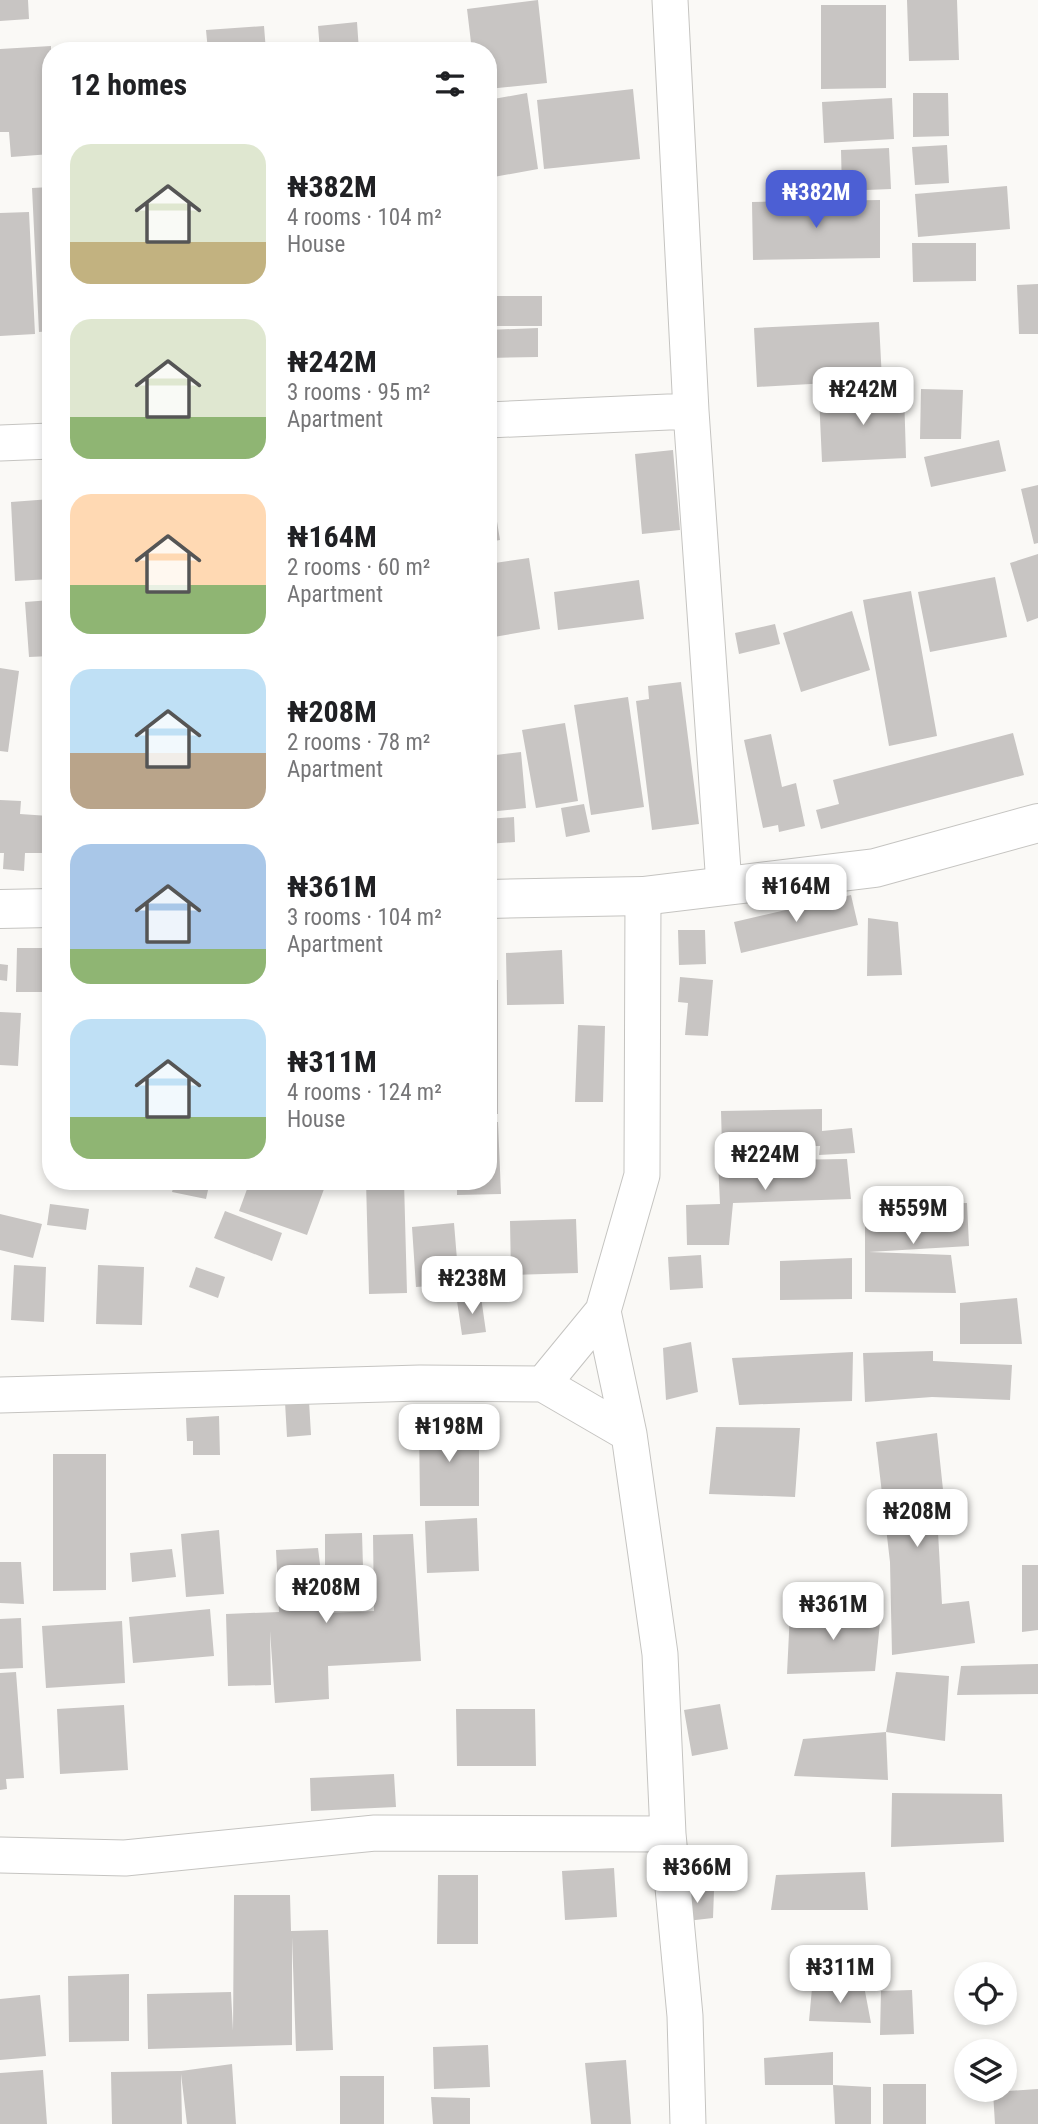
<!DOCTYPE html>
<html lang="en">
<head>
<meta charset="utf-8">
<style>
	body { margin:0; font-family:"Roboto Condensed",sans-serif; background:#f6f6f6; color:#202124; height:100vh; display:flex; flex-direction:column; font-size:26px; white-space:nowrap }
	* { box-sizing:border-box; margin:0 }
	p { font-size:23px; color:#757577 }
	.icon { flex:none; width:38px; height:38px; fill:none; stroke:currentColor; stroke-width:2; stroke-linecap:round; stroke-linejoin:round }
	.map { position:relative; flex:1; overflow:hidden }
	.side { position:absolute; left:42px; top:42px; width:455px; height:1148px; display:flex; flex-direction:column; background:#fff; border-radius:28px; box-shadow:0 4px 10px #0003 }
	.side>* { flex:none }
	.fabs { position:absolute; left:954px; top:1962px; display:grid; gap:14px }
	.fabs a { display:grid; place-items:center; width:63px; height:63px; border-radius:50%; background:#fff; box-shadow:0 4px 10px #0003; font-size:35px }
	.price { position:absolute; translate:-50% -60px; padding:0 16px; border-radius:14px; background:#fff; color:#222; font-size:23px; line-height:46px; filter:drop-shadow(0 2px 4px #0008) }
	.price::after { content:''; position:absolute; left:50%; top:42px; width:21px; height:16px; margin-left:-10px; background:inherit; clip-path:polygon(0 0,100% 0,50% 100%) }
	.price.current { background:#4c5fd4; color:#fff }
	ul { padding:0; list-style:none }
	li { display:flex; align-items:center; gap:21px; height:175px; padding:0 28px }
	li span { display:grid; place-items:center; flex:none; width:196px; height:140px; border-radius:21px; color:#555 }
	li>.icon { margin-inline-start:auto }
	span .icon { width:84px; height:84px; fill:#fffc; stroke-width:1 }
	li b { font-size:30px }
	h2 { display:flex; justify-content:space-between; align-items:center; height:84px; padding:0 28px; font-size:30px }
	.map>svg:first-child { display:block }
</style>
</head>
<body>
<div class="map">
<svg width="1038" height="2124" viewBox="0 0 1038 2124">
	<rect width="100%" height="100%" fill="#faf9f6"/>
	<!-- building -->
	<path fill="#c8c5c3" d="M0,0h28l1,19 -29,2z
		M538,0l9,83 -59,6v-38h-16l-5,-42z
		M907,0h50l2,60 -50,1z
		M821,5h65v83l-65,1z
		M357,22l2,29h-39l-2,-25z
		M264,26l2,25h-58l-2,-21z
		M51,46v108l-40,3 -2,-25h-9v-83z
		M633,89l7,70 -96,10 -7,-69z
		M527,93l11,76 -50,9v-78z
		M913,93h35l1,43 -36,1z
		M892,98l2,41 -70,4 -2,-41z
		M947,145l2,38 -34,2 -3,-38z
		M889,148l2,41 -49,2 -1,-41z
		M1007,186l3,43 -92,8 -3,-43z
		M51,187v144l-12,1 -7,-144z
		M880,200v58l-127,2 -1,-58z
		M29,212l6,122 -35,2v-123z
		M912,243h64v38l-63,1z
		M1038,284v50h-19l-2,-49z
		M488,296h54v30h-54z
		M879,322l3,58 -125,7 -3,-59z
		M538,328v29l-50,1v-28z
		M51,344v46h-4l-4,-45z
		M921,389l42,1 -2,49h-41z
		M904,392l2,66 -84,4 -3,-66z
		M999,440l7,31 -75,16 -7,-30z
		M673,450l7,80 -38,4 -7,-80z
		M488,466l12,74 -12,2z
		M1038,485v58l-4,1 -13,-55z
		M51,499v80l-36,2 -4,-79z
		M1038,554v64l-11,4 -17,-59z
		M529,558l11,71 -52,9v-74z
		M995,577l12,60 -77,15 -12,-60z
		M639,580l5,39 -86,11 -4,-38z
		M911,591l26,145 -48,10 -26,-146z
		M51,600v56l-22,1 -4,-55z
		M852,611l18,59 -69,22 -18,-59z
		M775,624l5,20 -41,10 -4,-21z
		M0,668l19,3 -11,81 -8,-1z
		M681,682l18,142 -47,6 -16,-129 13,-2 -1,-13z
		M628,697l16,110 -53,8 -17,-110z
		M565,723l13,78 -42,7 -14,-78z
		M1013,733l11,42 -203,54 -5,-19 23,-6 -6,-24z
		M771,734l11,53 14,-4 9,43 -26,6 -1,-7 -15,3 -19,-88z
		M521,752l5,56 -38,4v-56z
		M0,800l21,1 -1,13 29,2 -2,37h-22l-1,18 -21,-2 1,-16h-4z
		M584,804l6,28 -24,5 -5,-29z
		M514,817l1,25 -27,2v-25z
		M851,895l7,30 -117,28 -7,-31z
		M868,918l30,4 4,53 -35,1z
		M678,930h27l1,34 -27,1z
		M17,948h34v44h-35z
		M562,950l2,54 -57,1 -1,-52z
		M0,964l8,1 -1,16 -7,-1z
		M680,977l33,3 -5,56 -23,-1 3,-32 -10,-1z
		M488,980h10v134h-10z
		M0,1012l21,1 -3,53 -18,-1z
		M578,1025l27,1 -2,76h-28z
		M822,1109v22l30,-3 3,25 -36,2 1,-9 -98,1 -1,-36z
		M488,1122h10l3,72 -44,1v-14h31z
		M847,1159l4,40 -118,4 -4,42h-42l-1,-40 34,-1 -2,-43z
		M175,1181h35l-4,18 -34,-7z
		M250,1181h77l-20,54 -68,-24z
		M366,1181h38l3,112 -38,1z
		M967,1203l2,43 -100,6 82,3 5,38 -91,-1v-88z
		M50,1204l39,5 -3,21 -39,-5z
		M225,1211l57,22 -10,28 -58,-23z
		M0,1214l42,10 -9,34 -33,-8z
		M576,1219l2,54 -67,2 -1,-54z
		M454,1223l5,61 -43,3 -4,-60z
		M701,1255l2,33 -33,2 -2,-33z
		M852,1258v41l-72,1v-39z
		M14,1265l32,2 -2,55 -33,-2z
		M98,1265l46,2 -2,58 -46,-1z
		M196,1267l29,10 -7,21 -29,-11z
		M481,1297l5,35 -24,3 -5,-34z
		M1017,1298l5,46h-62v-41z
		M691,1342l7,50 -32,8 -3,-52z
		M933,1351v10l79,4 -2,35 -78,-3 -67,5 -2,-49z
		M853,1352l-1,49 -113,4 -7,-47z
		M309,1401l2,34 -24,2 -2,-35z
		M219,1416l1,39h-27v-14h-6l-1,-23z
		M419,1423h60v83h-59z
		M716,1427l84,1 -5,69 -86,-3z
		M937,1433l7,66 -58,15h51l5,90 27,-3 6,42 -83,12 -2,-93 -14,-120z
		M53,1454h53v136l-53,1z
		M477,1518l2,53 -52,2 -2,-52z
		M219,1530l5,64 -38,3 -5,-63z
		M362,1533l2,68 -39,1v-68z
		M413,1534l8,127 -93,5 1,33 -54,4 -5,-72 1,54 -43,1 -2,-72 53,-2 -3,-62 42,-2 8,65 48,-2 -1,-76z
		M172,1549l4,28 -44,5 -2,-29z
		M0,1562h21l3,42 -24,-1z
		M1022,1565h16v65l-16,2z
		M210,1609l4,47 -81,7 -4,-46z
		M790,1612l91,1 -6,58 -88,3z
		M21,1618l2,50 -23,1v-50z
		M122,1621l3,62 -79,5 -4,-62z
		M1038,1664v30l-81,1 4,-29z
		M16,1672l8,106 -18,1 1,10 -7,1v-117z
		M896,1672l53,4 -4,65 -59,-9z
		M720,1704l8,45 -36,7 -8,-46z
		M124,1705l4,65 -68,4 -3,-65z
		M456,1709h79l1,57h-79z
		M886,1732l2,48 -94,-4 9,-37z
		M394,1774l2,33 -85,4 -1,-33z
		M892,1793l110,1 2,48 -113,5z
		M614,1868l3,49 -52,3 -3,-49z
		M865,1872l3,38h-97l5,-35z
		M438,1875h40v69h-41z
		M685,1890h29l-1,28 -35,4z
		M234,1895h56l1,36 37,-1 5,120 -37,1 -4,-114v108l-144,4 -1,-55 84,-2 2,39z
		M129,1974v67l-60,1 -1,-66z
		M864,1986l7,37 -62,-2 3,-33z
		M912,1990l2,44 -34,1 1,-44z
		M40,1995l6,61 -46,4v-61z
		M488,2045l2,42 -56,2 -1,-42z
		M833,2052v33h-68l-1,-27z
		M626,2060l5,64h-40l-6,-61z
		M232,2064l4,60h-49l-6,-50 1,50h-70l-1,-52 70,-1z
		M43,2070l4,54h-47v-51z
		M340,2076h44v48h-44z
		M883,2084h43v40h-43z
		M833,2085l38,2v37h-36z
		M1038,2089v35h-43l-2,-32z
		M431,2097l39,1v26h-37z"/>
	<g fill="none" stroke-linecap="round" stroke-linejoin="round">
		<defs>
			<path id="minor" d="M670,0l21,411 33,474
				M488,420l203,-9
				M0,443l51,-2
				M643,896l-1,279 -39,136 26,123 31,220 8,180 17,182 3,108
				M543,1384l60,-73
				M0,1395l420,-12 123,1 86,50
				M0,1855l125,3 250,-25 293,1"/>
			<path id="tertiary" d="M488,899l155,-3 232,-28 163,-45
				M0,909l51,-1"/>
		</defs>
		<!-- minor casing -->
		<use href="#minor" stroke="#c5c4c1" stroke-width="37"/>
		<!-- tertiary casing -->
		<use href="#tertiary" stroke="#c5c4c1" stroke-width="40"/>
		<!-- minor -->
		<use href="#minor" stroke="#fff" stroke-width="35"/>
		<!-- tertiary -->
		<use href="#tertiary" stroke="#fff" stroke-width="38"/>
	</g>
</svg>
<div class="fabs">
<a><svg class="icon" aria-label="locate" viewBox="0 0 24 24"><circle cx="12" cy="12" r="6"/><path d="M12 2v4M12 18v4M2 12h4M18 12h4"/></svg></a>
<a><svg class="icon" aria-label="layers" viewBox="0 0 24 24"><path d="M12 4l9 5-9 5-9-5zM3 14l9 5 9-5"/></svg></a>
</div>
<b class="price current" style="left:816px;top:230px">₦382M</b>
<b class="price" style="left:863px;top:427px">₦242M</b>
<b class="price" style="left:796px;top:924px">₦164M</b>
<b class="price" style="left:765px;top:1192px">₦224M</b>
<b class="price" style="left:913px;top:1246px">₦559M</b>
<b class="price" style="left:472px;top:1316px">₦238M</b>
<b class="price" style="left:449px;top:1464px">₦198M</b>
<b class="price" style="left:917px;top:1549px">₦208M</b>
<b class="price" style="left:326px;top:1625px">₦208M</b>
<b class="price" style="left:833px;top:1642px">₦361M</b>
<b class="price" style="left:697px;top:1905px">₦366M</b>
<b class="price" style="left:840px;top:2005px">₦311M</b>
<section class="side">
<h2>12 homes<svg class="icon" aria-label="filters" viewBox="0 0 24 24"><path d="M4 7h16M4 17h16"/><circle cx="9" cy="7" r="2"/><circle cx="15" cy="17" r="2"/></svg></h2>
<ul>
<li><span style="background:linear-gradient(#dfe7d0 70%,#c2b280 0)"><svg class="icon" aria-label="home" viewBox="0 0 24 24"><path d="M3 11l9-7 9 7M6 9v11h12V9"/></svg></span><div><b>₦382M</b><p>4 rooms · 104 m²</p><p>House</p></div></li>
<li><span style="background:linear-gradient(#dfe7d0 70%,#8fb573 0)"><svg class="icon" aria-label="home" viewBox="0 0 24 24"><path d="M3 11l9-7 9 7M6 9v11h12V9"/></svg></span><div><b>₦242M</b><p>3 rooms · 95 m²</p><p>Apartment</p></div></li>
<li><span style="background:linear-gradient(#ffd9b3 65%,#8fb573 0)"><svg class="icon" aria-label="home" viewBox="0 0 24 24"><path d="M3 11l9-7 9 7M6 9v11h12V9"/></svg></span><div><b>₦164M</b><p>2 rooms · 60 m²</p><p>Apartment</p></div></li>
<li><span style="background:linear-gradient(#bfe0f5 60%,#b9a48a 0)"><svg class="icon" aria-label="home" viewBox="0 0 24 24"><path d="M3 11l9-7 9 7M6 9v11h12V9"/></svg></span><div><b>₦208M</b><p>2 rooms · 78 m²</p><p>Apartment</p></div></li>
<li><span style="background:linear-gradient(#a9c7e8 75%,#8fb573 0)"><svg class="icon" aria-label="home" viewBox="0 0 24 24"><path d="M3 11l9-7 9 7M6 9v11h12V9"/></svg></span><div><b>₦361M</b><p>3 rooms · 104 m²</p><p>Apartment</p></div></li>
<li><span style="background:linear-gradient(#bfe0f5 70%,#8fb573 0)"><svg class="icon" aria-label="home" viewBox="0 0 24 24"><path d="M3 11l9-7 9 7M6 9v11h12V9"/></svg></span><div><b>₦311M</b><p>4 rooms · 124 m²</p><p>House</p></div></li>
</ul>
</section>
</div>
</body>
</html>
